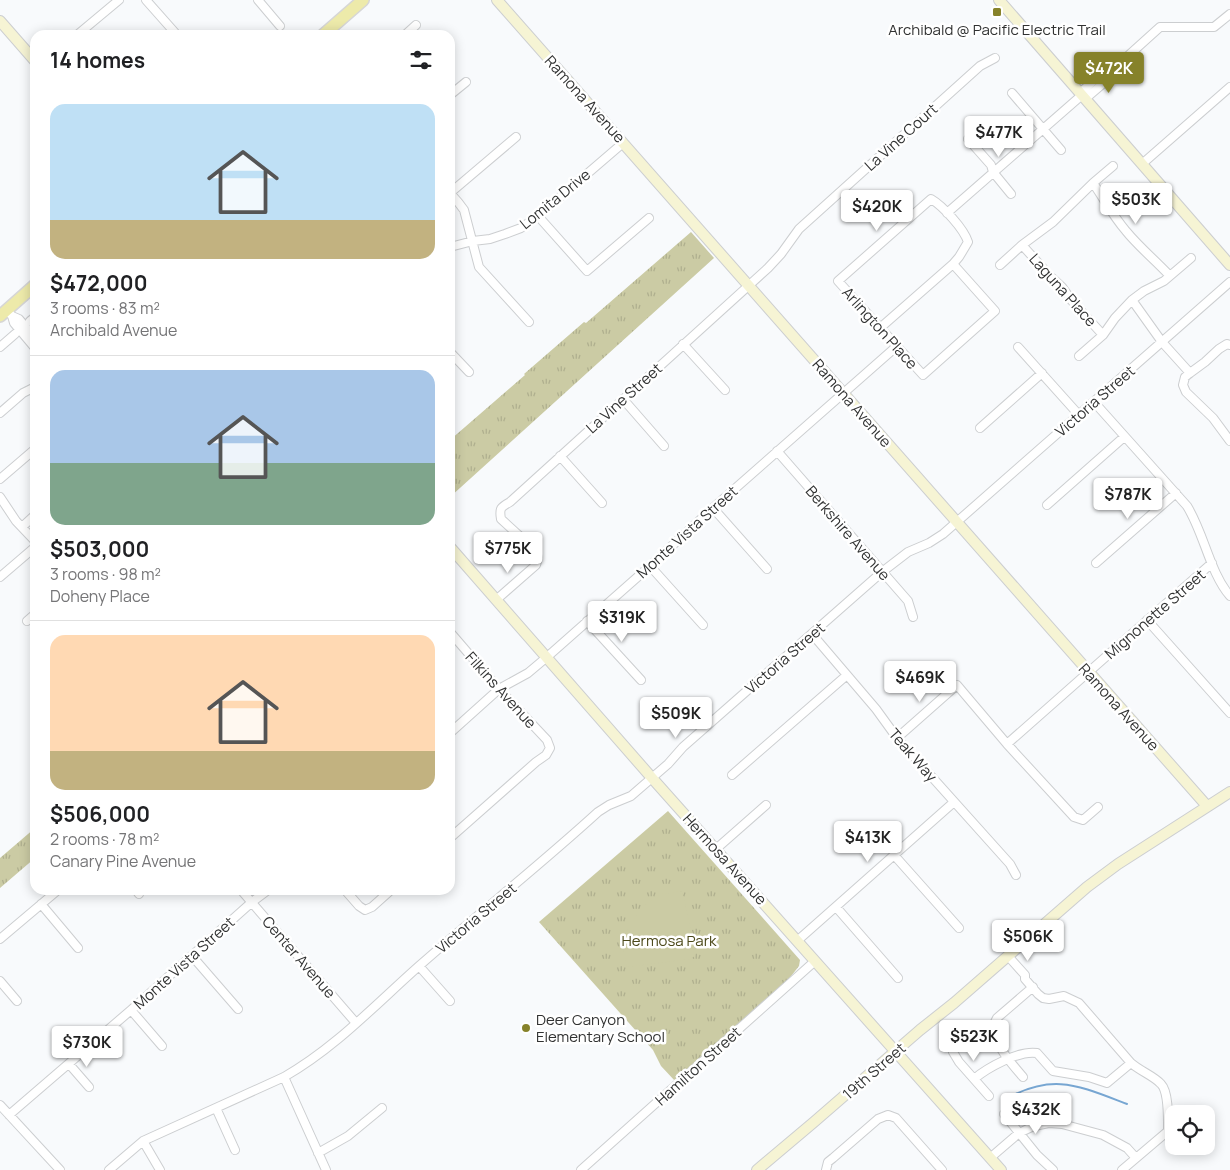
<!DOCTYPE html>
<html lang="en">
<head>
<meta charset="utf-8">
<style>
	body { margin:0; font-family:Manrope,sans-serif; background:#f2f2f2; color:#202124; height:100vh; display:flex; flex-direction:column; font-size:19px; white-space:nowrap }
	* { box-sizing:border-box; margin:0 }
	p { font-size:16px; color:#757577 }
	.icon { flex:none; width:28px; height:28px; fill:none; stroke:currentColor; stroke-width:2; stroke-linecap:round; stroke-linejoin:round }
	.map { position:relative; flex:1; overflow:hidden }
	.side { position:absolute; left:30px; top:30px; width:425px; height:865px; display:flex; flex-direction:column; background:#fff; border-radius:15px; box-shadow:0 2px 12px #0003 }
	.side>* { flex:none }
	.tools { position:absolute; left:1165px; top:1105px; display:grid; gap:10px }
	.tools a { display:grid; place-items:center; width:50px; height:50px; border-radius:10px; background:#fff; box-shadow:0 2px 12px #0003; font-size:25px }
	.price { position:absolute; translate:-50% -42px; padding:0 11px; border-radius:5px; background:#fff; color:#222; font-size:16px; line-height:32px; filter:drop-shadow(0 1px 2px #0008) }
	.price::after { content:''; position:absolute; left:50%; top:30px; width:15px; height:11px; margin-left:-8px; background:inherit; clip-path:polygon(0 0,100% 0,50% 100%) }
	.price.on { background:#86822a; color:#fff }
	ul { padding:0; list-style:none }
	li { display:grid; align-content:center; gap:10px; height:265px; padding:0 20px }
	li+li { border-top:1px solid #e0e0e0 }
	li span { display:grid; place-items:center; height:155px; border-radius:15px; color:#555 }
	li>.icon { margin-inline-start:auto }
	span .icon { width:90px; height:90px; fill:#fffc; stroke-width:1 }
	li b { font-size:21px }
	h2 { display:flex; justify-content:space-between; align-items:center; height:60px; padding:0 20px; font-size:21px }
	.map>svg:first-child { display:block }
</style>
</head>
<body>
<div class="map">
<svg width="1230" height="1170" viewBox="0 0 1230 1170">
	<defs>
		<pattern id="grass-tufts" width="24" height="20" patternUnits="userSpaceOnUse" patternTransform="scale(1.25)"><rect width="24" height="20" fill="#cbcba4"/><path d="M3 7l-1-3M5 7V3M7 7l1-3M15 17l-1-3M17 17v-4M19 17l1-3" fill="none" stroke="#afaf8e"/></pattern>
	</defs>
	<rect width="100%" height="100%" fill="#f8fafc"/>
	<!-- grass -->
	<path fill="url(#grass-tufts)" d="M691,232l23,26 -264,239v-57l75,-65 -1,-1 60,-52 2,1z
		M668,811l132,149 -1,6 -11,14 -113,101 -14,-15 -8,-16 -114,-128z
		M35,828v30l-35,30v-30z"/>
	<!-- pitch -->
	<path fill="#cbcba4" d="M682,891l14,61 -1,4 -5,3 -63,8 -4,-19 5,-20 15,-22 19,-12z"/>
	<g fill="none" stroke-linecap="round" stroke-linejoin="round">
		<!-- stream -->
		<path stroke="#77a6d2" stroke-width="2" d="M1002,1101c50,-29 75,-16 125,3"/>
		<defs>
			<path id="street" d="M146,0l31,35
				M258,0l22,26
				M77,35l42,-35
				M405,35l11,-10
				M1012,93l49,57
				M1080,93l20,-18 9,-2 51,-46h54l16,-13
				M450,95l16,-13
				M1085,99l21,-18 3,-8
				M968,139l23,26 2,7 18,22
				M1142,164l88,-77
				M1093,183c11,16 20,33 33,48 13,16 29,29 43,44
				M450,193l8,9 6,8 15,57 50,55
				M450,193l66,-56
				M947,213l135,-118
				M538,216l49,55 62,-53
				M1022,245l29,32 11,10 10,14 31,34
				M450,247l23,-6 17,-2 15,-5 16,-6 17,-12 85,-73
				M1000,265l22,-20 31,-23 40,-39 20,-17
				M1132,300l30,42 28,31
				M7,310l5,6 7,3 16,19
				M12,316l2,7 21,25
				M30,321l5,-4
				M880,328l73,-64 6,-7 9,-15c-4,-13 -25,-36 -37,-43l-93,82 85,94 72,-64 -42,-47
				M683,344l42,46
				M1230,345l-3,-1 -8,5 -14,13 -15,11 -5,4 -2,8 3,7 27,26 17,23
				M0,347l15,-13
				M1018,347l61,68
				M450,352l19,20
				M1079,356l24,-21 12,-17 17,-18 12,-9 20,-10 27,-23
				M623,399l41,47
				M1094,402l93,104c17,27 23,67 43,90
				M0,413l23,-20 12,-6
				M980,428l62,-55
				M777,451l131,150 5,16
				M560,456l42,47
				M0,479l35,-30
				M0,497l16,24 19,20
				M1047,505l77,-68
				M713,508l54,61
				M22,527l13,-12
				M1096,563l80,-70
				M650,566l53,59
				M0,577l35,-30
				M496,600l40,-35 2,-7 -2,-7 -35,-32c-2,-11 0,-12 9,-17l258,-234 13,-14 18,-25 181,-163 15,-8
				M1147,620l83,93
				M27,621l8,-7
				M587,621l54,59
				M450,632l49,57 48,51 3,8 -4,7 -10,7 -86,76
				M812,634l64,75 21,29 113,126 6,11
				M450,733l49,-44 29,-16 19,-16 103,-91 63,-58 184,-162
				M897,738l60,-53 50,59 67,73 9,3 15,-13
				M1007,744l205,-181
				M732,775l115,-100
				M716,849l50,-44
				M894,855l65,73
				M136,890l3,4
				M241,890l115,133
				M345,890l14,16 6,4 7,-3 19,-17
				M41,904l37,44
				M836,907l62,71
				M0,939l58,-49
				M797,941l157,-139
				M192,956l46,53
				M1008,956l17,19v4l13,15 5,4 6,1 15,-3 15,7 52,60c9,8 23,13 30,21 8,8 7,35 7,47l-46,39
				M419,966l31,35
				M0,981l17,20
				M131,1010l31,36
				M949,1033l4,19 6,10 30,34
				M69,1064l20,23
				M284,1077l42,93
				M1023,1077c-12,-14 -27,-31 -31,-49l5,-10 36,-31
				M974,1079c13,-11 45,-29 63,-26l16,18 36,6 18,6 24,-20
				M0,1105l60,65
				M216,1108l19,42
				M1004,1114l33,41 16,15
				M9,1115l122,-105 121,-108 16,-12
				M143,1141l17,29
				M318,1153l30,-17 34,-28
				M990,1158l29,-25 15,-7 15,-3 13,1 41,11 24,13 9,10
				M109,1170l34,-29 141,-64c51,-29 91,-72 135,-111 59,-52 121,-101 179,-154l11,-7 22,-9 37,-32 15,-17 199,-175 26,-20 21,-9 14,-9 287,-252
				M581,1170l234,-209
				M826,1170l2,-8 5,-4 45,-39 10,-4 8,3 46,52"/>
			<path id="secondary" d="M497,0l710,806
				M999,0l231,265
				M0,21l35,40
				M450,547l202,231 349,392
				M757,1170l57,-48 106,-92 34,-27 133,-116 31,-23 112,-72"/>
			<path id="primary" d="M323,35l40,-35
				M0,316l35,-31"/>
		</defs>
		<!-- street casing -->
		<use href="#street" stroke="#ccced0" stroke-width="10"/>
		<!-- secondary casing -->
		<use href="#secondary" stroke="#ccced0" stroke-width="12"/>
		<!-- primary casing -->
		<use href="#primary" stroke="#d6d6d6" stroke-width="14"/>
		<!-- street -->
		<use href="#street" stroke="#fff" stroke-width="8"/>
		<!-- secondary -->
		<use href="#secondary" stroke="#f6f4d4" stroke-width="10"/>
		<!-- primary -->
		<use href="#primary" stroke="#edeaaa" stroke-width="11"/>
	</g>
	<!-- markers -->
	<g fill="#86822a" stroke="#fff" stroke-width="2">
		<rect x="992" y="7" width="10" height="10" rx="2.5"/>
		<circle cx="526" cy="1028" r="5"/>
	</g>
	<g text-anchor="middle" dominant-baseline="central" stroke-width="5" stroke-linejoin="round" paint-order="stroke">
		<!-- poi labels -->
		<g font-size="15" fill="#313232" stroke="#fff">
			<text x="997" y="29">Archibald @ Pacific Electric Trail</text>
			<text x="536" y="1019" text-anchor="start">Deer Canyon<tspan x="536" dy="17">Elementary School</tspan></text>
		</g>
		<!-- street labels -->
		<g font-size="15" fill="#313232" stroke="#fff">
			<text transform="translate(585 99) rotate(48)">Ramona Avenue</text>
			<text transform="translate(901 137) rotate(-42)">La Vine Court</text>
			<text transform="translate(555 199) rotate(-39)">Lomita Drive</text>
			<text transform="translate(1063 290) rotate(48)">Laguna Place</text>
			<text transform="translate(880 328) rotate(48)">Arlington Place</text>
			<text transform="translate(624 398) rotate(-42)">La Vine Street</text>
			<text transform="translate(1095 401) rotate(-41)">Victoria Street</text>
			<text transform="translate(852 403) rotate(49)">Ramona Avenue</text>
			<text transform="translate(687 532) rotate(-42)">Monte Vista Street</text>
			<text transform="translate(848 533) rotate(49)">Berkshire Avenue</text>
			<text transform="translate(1155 614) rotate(-41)">Mignonette Street</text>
			<text transform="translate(785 658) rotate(-41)">Victoria Street</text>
			<text transform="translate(501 690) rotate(48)">Filkins Avenue</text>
			<text transform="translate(1119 707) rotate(48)">Ramona Avenue</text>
			<text transform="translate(913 755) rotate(49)">Teak Way</text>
			<text transform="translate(725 859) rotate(48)">Hermosa Avenue</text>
			<text transform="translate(476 918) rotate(-40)">Victoria Street</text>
			<text transform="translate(299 957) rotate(49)">Center Avenue</text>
			<text transform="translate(184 963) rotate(-42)">Monte Vista Street</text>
			<text transform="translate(698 1066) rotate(-42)">Hamilton Street</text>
			<text transform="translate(874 1071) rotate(-41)">19th Street</text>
		</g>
		<!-- park labels -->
		<g font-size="15" fill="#4c491a" stroke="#fff">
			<text x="669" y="940">Hermosa Park</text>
		</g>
	</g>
</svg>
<div class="tools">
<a><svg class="icon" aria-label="locate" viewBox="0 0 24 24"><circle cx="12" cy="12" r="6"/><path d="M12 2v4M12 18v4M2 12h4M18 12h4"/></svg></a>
</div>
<b class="price on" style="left:1109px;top:94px">$472K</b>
<b class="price" style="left:999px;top:158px">$477K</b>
<b class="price" style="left:1136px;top:225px">$503K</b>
<b class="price" style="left:877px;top:232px">$420K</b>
<b class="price" style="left:1128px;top:520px">$787K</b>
<b class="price" style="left:508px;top:574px">$775K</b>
<b class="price" style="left:622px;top:643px">$319K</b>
<b class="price" style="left:920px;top:703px">$469K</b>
<b class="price" style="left:676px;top:739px">$509K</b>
<b class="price" style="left:868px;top:863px">$413K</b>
<b class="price" style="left:1028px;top:962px">$506K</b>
<b class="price" style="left:974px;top:1062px">$523K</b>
<b class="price" style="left:87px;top:1068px">$730K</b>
<b class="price" style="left:1036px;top:1135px">$432K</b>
<section class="side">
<h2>14 homes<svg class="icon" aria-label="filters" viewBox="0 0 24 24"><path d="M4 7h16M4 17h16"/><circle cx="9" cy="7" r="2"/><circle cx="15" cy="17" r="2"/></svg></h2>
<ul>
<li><span style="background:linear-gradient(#bfe0f5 75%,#c2b280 0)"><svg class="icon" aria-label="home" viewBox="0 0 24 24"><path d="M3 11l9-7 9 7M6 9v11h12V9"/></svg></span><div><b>$472,000</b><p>3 rooms · 83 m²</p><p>Archibald Avenue</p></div></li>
<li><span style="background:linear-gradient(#a9c7e8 60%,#7fa58c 0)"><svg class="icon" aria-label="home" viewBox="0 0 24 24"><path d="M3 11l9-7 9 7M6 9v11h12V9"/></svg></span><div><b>$503,000</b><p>3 rooms · 98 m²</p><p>Doheny Place</p></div></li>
<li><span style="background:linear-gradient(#ffd9b3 75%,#c2b280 0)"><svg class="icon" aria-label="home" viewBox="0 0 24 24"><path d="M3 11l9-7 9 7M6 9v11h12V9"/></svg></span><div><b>$506,000</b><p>2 rooms · 78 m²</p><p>Canary Pine Avenue</p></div></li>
</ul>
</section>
</div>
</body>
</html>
